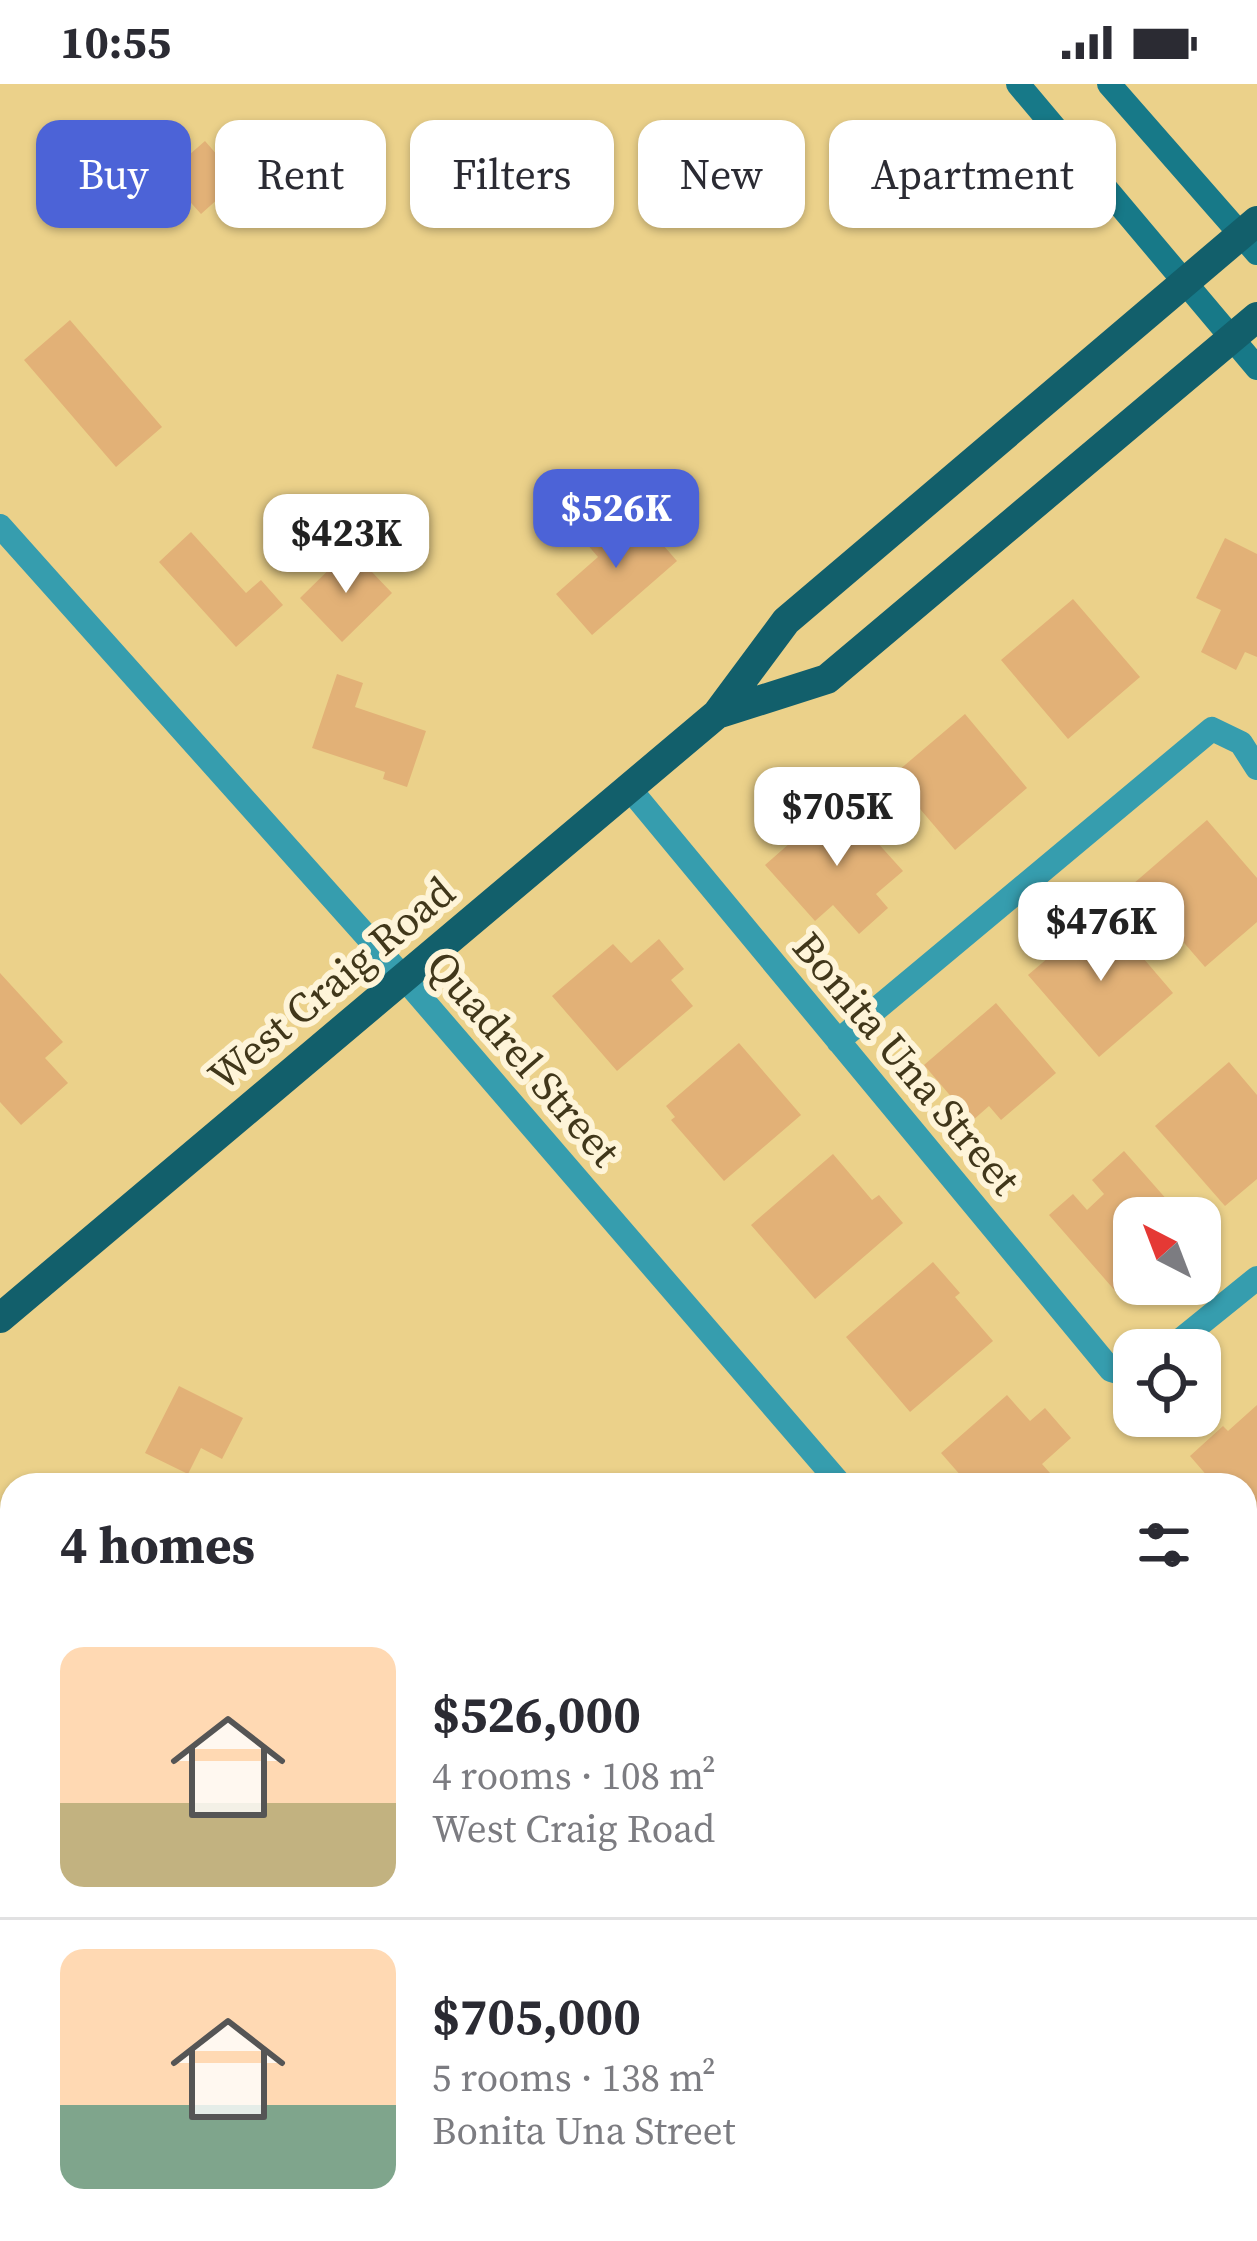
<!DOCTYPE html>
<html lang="en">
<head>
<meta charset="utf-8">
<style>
	body { margin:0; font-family:"Source Serif 4",serif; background:#f2f2f3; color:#2b2b33; height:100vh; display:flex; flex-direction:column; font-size:45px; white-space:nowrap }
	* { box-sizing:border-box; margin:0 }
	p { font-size:39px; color:#7c7c81 }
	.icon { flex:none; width:66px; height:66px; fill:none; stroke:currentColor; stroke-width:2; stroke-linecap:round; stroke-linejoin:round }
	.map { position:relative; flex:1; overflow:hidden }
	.panel { position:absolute; left:0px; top:1389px; width:1257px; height:768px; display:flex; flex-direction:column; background:#fff; border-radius:36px 36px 0 0; box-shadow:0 3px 9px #0004 }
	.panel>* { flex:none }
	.guide { position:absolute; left:36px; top:36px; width:1185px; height:108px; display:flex; gap:24px }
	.needle { width:78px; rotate:318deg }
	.fabs { position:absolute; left:1113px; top:1113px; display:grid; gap:24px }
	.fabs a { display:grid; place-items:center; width:108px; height:108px; border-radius:24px; background:#fff; box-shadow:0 3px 9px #0004; font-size:60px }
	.price { position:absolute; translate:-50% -102px; padding:0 27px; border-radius:24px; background:#fff; color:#222; font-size:39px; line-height:78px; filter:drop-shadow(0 3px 6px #0008) }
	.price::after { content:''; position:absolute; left:50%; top:72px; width:36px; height:27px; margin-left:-18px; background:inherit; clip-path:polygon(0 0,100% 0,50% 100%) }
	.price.on { background:#4c63d7; color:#fff }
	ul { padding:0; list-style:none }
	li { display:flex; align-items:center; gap:36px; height:300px; padding:0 60px }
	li+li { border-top:3px solid #e1e1e2 }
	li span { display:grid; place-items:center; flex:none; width:336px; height:240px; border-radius:24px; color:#555 }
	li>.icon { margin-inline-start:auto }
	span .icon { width:144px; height:144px; fill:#fffc; stroke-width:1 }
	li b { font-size:51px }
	h2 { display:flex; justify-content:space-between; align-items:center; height:144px; padding:0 60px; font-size:51px }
	.chip { padding:0 42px; border-radius:24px; background:#fff; box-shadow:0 3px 9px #0004; font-size:42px; line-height:108px }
	.chip.on { background:#4c63d7; color:#fff }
	.status { display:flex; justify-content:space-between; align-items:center; height:84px; padding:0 60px; background:#fff; direction:ltr }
	.status svg { height:33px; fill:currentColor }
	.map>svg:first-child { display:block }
</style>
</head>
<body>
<div class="status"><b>10:55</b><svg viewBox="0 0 49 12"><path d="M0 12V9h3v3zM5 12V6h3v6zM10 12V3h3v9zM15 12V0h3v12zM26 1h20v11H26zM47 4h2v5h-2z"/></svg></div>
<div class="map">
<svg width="1257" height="2157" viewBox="0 0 1257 2157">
	<rect width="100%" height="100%" fill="#ebd18a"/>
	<!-- building -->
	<path fill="#e2b177" d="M205,57l34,39 -38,34 -35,-39z
		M70,236l92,107 -46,40 -92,-107z
		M629,422l48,55 -85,74 -36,-41 42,-37 -12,-14z
		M191,448l55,61 15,-13 22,25 -47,42 -77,-85z
		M1225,454l32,16v103l-12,-5 -9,18 -35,-18 20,-42 -25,-12z
		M350,465l42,44 -50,49 -42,-44z
		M1073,515l67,78 -72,62 -67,-79z
		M337,590l26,9 -8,24 71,24 -19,56 -24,-8 2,-7 -73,-24z
		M965,630l62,74 -72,62 -63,-74z
		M839,716l64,71 -27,23 12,14 -29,26 -26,-29 -18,16 -50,-56z
		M1207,736l50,58v44l-52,45 -72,-83z
		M1103,827l70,82 -74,64 -71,-82z
		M659,855l25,30 -13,11 22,26 -76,65 -65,-75 61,-52 18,19z
		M0,889l63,69 -18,16 23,25 -47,42 -21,-23z
		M996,919l60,70 -55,47 -12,-14 -17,15 -48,-56z
		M739,959l62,72 -77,66 -53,-61 4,-3 -9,-11z
		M1229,978l28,33v84l-32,27 -70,-80z
		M1124,1067l59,67h-49v66h9l-19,17 -75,-86 24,-21 14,16 17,-16 -12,-14z
		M833,1070l39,46 7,-5 24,28 -88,76 -64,-74z
		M933,1178l27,31 -5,4 38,44 -83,71 -64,-75z
		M179,1302l64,32 -21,41 -21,-11 -13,26 -43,-21z
		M1007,1311l23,26 15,-13 26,30 -29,26 16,18 -4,3h-85l-28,-32z
		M1257,1321v127l-12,-13v-34h-30l-25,-29 33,-30 5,5z
		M1250,1659l7,9v105l-12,10v-120z
		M1250,2028l7,8v104l-4,3 4,14h-116l-11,-12h115v-113z
		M216,2145h63l3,3 4,-3h97l8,9 -165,3z"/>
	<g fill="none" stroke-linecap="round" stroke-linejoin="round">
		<!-- service -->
		<path stroke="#369dae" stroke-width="15" d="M1245,1562l12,-10"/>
		<!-- minor -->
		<path stroke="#369dae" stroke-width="24" d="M0,442l403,451 438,508
			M629,704l482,582 23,7
			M838,957l374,-312 29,14 16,25
			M1168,1266l89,-72
			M1245,1865l12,13
			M0,2062l12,13
			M88,2157l15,-12
			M538,2157l14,-12"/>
		<!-- secondary -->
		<path stroke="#177988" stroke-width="24" d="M1018,0l239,284
			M1109,0l148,169"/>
		<!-- primary -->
		<path stroke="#125f6b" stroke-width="30" d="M717,630l110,-35 430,-362
			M0,1234l717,-604 69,-93 471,-400"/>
	</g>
	<g text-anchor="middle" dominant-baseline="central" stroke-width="12" stroke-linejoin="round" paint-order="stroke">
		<!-- street labels -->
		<g font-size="42" fill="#41371a" stroke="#fef4d8">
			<text transform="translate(331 899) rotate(-40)">West Craig Road</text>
			<text transform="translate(524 974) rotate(49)">Quadrel Street</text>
			<text transform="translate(907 979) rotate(50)">Bonita Una Street</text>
		</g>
	</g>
</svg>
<div class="fabs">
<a><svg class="needle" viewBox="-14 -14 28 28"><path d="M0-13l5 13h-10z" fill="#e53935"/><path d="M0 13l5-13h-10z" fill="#7c7c81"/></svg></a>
<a><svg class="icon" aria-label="locate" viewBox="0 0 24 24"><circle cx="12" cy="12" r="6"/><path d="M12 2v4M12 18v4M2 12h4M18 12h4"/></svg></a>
</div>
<b class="price on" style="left:616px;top:487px">$526K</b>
<b class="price" style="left:346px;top:512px">$423K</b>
<b class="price" style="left:837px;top:785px">$705K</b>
<b class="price" style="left:1101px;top:900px">$476K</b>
<div class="guide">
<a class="chip on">Buy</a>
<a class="chip">Rent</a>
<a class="chip">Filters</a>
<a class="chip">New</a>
<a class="chip">Apartment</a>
</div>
<section class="panel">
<h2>4 homes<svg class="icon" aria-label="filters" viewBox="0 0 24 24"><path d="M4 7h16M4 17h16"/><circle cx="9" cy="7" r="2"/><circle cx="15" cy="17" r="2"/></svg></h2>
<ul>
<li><span style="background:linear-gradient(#ffd9b3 65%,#c2b280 0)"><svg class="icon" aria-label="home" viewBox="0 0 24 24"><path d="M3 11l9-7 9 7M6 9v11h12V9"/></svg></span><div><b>$526,000</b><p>4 rooms · 108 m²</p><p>West Craig Road</p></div></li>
<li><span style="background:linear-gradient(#ffd9b3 65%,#7fa58c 0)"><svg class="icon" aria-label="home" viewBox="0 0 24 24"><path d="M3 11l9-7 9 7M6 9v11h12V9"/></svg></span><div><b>$705,000</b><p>5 rooms · 138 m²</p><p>Bonita Una Street</p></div></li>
</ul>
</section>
</div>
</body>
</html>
